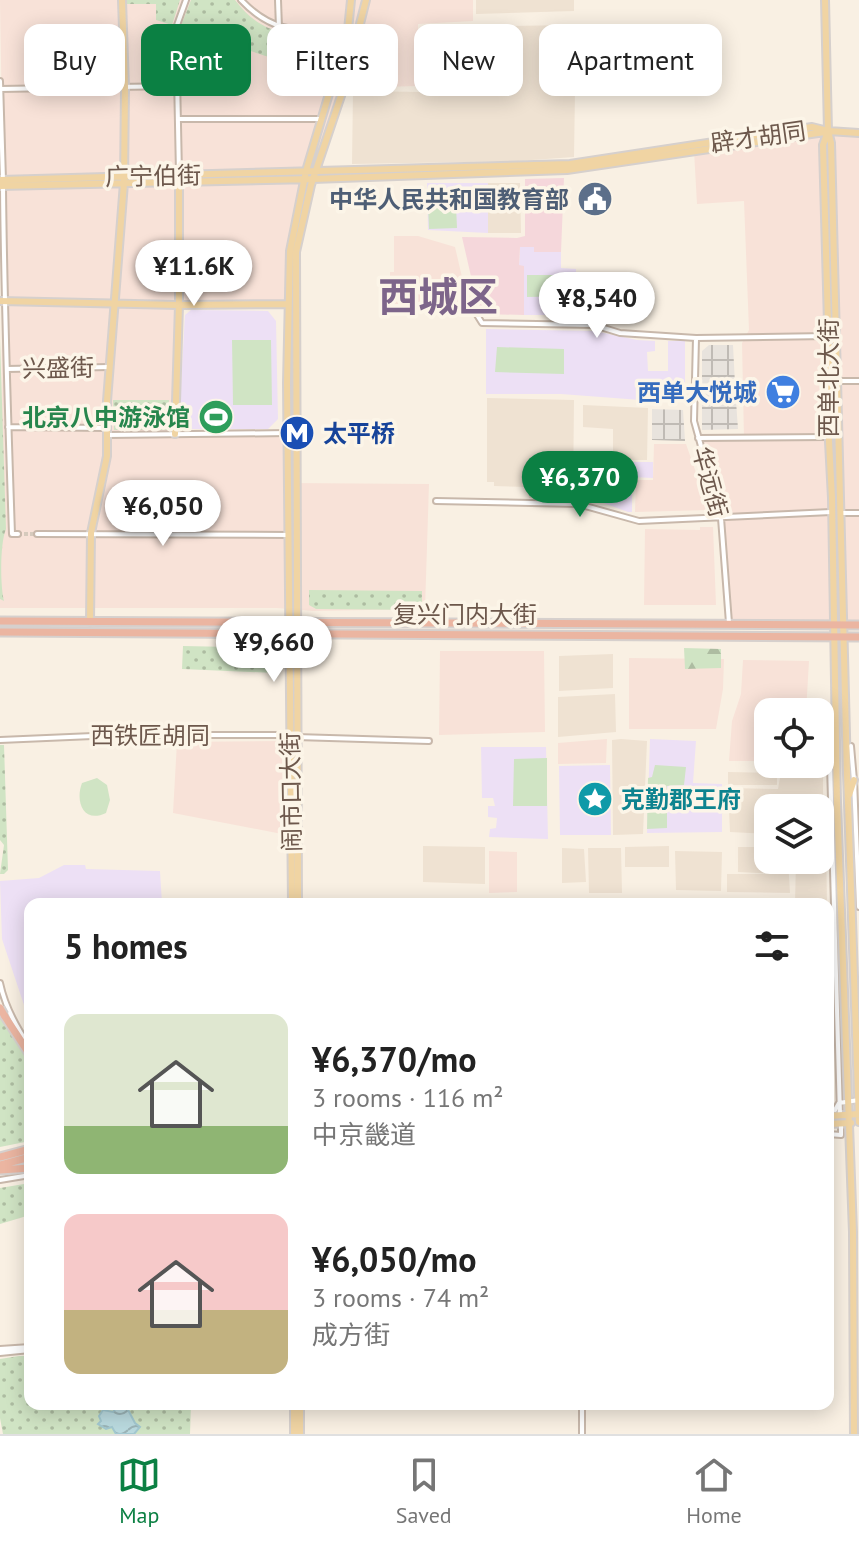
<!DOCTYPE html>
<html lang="en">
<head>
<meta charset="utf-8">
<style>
	body { margin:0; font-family:"PT Sans","Noto Sans SC",sans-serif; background:#f6f6f6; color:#222; height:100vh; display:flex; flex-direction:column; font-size:30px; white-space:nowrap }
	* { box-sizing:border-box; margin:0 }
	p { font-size:26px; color:#767676 }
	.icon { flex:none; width:44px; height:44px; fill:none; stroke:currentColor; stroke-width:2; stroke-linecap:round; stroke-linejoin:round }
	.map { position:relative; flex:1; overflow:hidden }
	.sheet { position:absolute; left:24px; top:898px; width:810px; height:512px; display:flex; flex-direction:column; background:#fff; border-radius:16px; box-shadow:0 4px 20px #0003 }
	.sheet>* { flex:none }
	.hud { position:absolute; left:24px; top:24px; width:812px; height:72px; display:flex; gap:16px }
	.tools { position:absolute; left:754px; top:698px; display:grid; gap:16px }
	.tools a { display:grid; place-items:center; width:80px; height:80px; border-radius:16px; background:#fff; box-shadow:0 4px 20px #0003; font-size:40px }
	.price { position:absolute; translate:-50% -68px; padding:0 18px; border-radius:28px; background:#fff; color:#222; font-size:26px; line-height:52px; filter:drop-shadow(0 2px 4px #0008) }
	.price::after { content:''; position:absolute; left:50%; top:48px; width:24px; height:18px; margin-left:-12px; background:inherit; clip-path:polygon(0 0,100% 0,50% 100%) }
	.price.on { background:#0b8043; color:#fff }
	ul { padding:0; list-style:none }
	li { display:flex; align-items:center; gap:24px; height:200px; padding:0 40px }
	li span { display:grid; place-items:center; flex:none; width:224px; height:160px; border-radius:16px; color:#555 }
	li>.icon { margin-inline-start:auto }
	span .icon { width:96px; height:96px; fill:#fffc; stroke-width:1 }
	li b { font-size:34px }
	h2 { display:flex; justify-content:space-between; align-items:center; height:96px; padding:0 40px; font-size:34px }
	.chip { padding:0 28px; border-radius:16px; background:#fff; box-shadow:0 4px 20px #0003; font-size:28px; line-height:72px }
	.chip.on { background:#0b8043; color:#fff }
	.menu { display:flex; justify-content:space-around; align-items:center; height:112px; border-top:2px solid #e0e0e0; background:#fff; font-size:22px; color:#767676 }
	.menu a { display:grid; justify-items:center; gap:4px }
	.menu .on { color:#0b8043 }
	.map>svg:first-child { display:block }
</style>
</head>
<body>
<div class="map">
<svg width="859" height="1434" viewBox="0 0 859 1434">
	<defs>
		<pattern id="industrial-grid" width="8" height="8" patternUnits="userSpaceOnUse" patternTransform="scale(2)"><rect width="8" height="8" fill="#e8e3dd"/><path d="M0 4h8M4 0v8" fill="none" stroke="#c0bbb5"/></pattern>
		<pattern id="grass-dots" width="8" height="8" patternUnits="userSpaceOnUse" patternTransform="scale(2)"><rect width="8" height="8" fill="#d0e4c4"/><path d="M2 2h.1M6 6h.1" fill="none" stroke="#adbca1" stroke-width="1.8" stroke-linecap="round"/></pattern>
		<pattern id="forest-firs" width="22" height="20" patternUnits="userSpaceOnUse" patternTransform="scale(2)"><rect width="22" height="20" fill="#d0e4c4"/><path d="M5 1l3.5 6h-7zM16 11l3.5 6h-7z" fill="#adbca1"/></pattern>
		<pattern id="water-waves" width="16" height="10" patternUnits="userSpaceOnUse" patternTransform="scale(2)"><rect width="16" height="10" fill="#badadf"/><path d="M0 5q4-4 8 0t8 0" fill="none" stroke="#9bb4b7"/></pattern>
	</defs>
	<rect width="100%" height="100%" fill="#f9f0e3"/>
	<!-- residential -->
	<path fill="#efe2d2" d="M476,0h98v11l-98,3z
		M576,25l-2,132 -56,4 -166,3 1,-73 70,1 -1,-65z
		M488,183h32l1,50h-33z
		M487,398l87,2 -1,95 -4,3h-40l-1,-11 -34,-1v-4h-7z
		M583,405l65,3 -1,52h-34v-31l-30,-2z
		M613,654v34l-54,3v-35z
		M615,694l1,38 -58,5v-40z
		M621,739l26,2 -4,93 -30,1 -1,-95z
		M728,772l49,1v12h-49z
		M823,772v62h-3v-26h-52v26l-38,-2 -2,-44 50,1 3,-17z
		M820,842h6l1,62h-32l1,-44h24z
		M423,846l62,1v37l-62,-2z
		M669,846v21h-44v-20z
		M738,847h30v13h20l2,33 -63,-1v-18h56l-45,-2z
		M562,848l22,1 2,33 -24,1z
		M588,848h33l1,45h-33z
		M675,851l47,1 -1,39 -45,-1z
		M673,898h117v6h-153l1,-4z"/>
	<!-- commercial -->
	<path fill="#f8e2d8" d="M0,0h473v21l-55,3v62l-74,2 -27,78 -16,66 -5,73h-116l-5,129 113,-1 1,50 140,1 -4,125 -112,2 -36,-3h-277l3,-422z
		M824,132l35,2v493l-130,-1 -8,-103 -22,-82 45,-2 -2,-96 7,-13 -5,-129 -47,3 -3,-53z
		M394,236h24l37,11 13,56 -78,1v-32h4z
		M654,444h32l23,66 -74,2 1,-32h17z
		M700,527h13l3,78h-72l1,-76 55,1z
		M440,651h104l1,81 -106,3z
		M629,658l95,1 -1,30 -7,40h-87z
		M743,660l66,1 -3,51h-38v49h-39l3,-40 9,-27z
		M607,739l-1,24 -48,1v-21z
		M284,741l-2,93 -109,-21 4,-71z
		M489,851l28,1v40l-28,1z"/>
	<!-- industrial -->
	<path fill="url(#industrial-grid)" d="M709,345h24l2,39h-33v-33z
		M702,386l33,1 3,42 -36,1z
		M652,409l31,1 2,31 -33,-1z"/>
	<!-- education -->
	<path fill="#ede0f5" d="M649,46l26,1 1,5 12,1v5l5,1 -3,37 -44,-3z
		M427,183h61v50l-60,-3z
		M520,247h14l1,5h26v16l15,1v46h-52v-49h-5z
		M191,310l77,1 8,10 2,98 -10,10h-81l-8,-9 6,-105z
		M486,329l109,2 42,9 18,1v10l-8,1 1,19h20v-30h17v57l-18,4 -106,-8h-75z
		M583,462h70v16l-21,-1v35h-4l-44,-16z
		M650,739l46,2 -3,42 29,1v48l-75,1z
		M481,747h65l2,92 -59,-2 1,-8 6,-1 1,-10 -9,-1v-11h7l-2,-8h-11z
		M610,765l1,70h-51l-1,-69z
		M64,865h21l1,4 74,2 2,33h-132v119l-28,-84 -2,-58 39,-3z"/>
	<!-- medical -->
	<path fill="#f5d7db" d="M564,178l-3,74h-27v-5h-14l-1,18 5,1v49l-41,-1 -5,-7 -16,-70 55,1 8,-2v-57z"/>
	<!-- grass -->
	<path fill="url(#grass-dots)" d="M126,0h54l-8,25 -16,-5v-16h-30z
		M191,0h44c27,35 49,34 90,34l-1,14 6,6 -6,18 -6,1 -138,-45z
		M0,339l6,190c-6,14 -6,56 -2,72l-4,-2z
		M113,400h56l-2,30h-53z
		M309,590l113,1v19l-106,-1 -7,-4z
		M183,646l92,2v25l-93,-4z
		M0,745h4l4,125 -4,4h-4l4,-29 -4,-5z
		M0,1013l30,48v80l-30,6z
		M30,1183v32l-30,9v-36z
		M19,1356h11v48h161l-1,30h-187l-3,-16v-59z"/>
	<!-- forest -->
	<path fill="url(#forest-firs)" d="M684,648l37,1v19l-36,1z"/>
	<!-- pitch -->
	<path fill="#d0e4c4" d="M456,205l1,23 -28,1 -1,-23z
		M527,275h43v21l-43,1z
		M232,340h39l1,65h-39z
		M497,347l67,2v25l-69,-2z
		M547,758v48h-34l1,-47z
		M655,765l31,2 -2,18 -17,1v42l-20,1 1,-51 4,-1z
		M97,778l10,7 3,15 -4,13c-23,11 -31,-12 -24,-30z"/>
	<!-- water -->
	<path fill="url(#water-waves)" stroke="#a2c8d0" stroke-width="2" d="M119,1404h6l10,19 5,4 -6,7h-18l-4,-7 -6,2 -8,-5 3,-3 -2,-5 4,-6 10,2z"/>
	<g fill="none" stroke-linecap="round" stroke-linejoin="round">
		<!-- minor-tunnel -->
		<path stroke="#d6cabd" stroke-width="4" stroke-dasharray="4 2" stroke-linecap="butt" d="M176,28l1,48
			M18,534h19"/>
		<defs>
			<path id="minor" d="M241,0c34,36 61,30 107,30
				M278,0l1,28
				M176,28l10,-28
				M177,76l2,98
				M0,81l3,99
				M0,89l177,-3
				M179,119h141
				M3,186c1,116 5,232 9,348h6
				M472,307l10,16 112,2 26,8 76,5 132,-2
				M696,338l-2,83 27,97 8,105
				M7,369l102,-2
				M837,381h22
				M8,427l99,1
				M107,435l181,-2
				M698,438l129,-1
				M436,501l142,3 61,17 192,-9
				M842,513h17
				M37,534l252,1
				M296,737l133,4
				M0,740l116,-5h173
				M851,746l3,34 5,127
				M830,765l10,350
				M0,983c5,24 16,44 30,64
				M835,1110l4,-7 20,-3
				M841,1124v11
				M828,1134l13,1
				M0,1180l30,-5
				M0,1349l30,-2
				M0,1353l30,-3
				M582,1404v30"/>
			<path id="major" d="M825,0l3,131 3,12 16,631 12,348
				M828,131l-5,14 6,214 -2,45 5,94 5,304 16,430 1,202
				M0,180l570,-16 242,-37 16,4 31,2
				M0,186l313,-7 254,-9 258,-38
				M0,301l179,4 109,-1
				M175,434l4,-129v-124
				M90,622l1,-89 16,-77v-55l17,-218 1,-96 -3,-87
				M849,795l5,-15
				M292,904l-5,-521 3,-132 16,-80 42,-141 3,-30
				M298,904l-2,-652 15,-67 33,-98 22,-87
				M828,1116l31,-2
				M828,1124l23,-1
				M300,1404v30
				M294,1434v-30"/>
			<path id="highway" d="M0,621l859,4
				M0,632l859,5
				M4,1015l26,40
				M0,1157l30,-8
				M0,1165l30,-8
				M0,1170l30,-2"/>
		</defs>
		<!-- minor casing -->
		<use href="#minor" stroke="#c8b8ab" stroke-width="8"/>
		<!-- major casing -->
		<use href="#major" stroke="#d6d0cd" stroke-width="10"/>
		<!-- highway casing -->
		<use href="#highway" stroke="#d6d0cd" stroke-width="11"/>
		<!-- minor -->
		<use href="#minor" stroke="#fff" stroke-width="4"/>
		<!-- major -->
		<use href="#major" stroke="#f0d4a3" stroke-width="6"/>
		<!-- highway -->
		<use href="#highway" stroke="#ebb5a1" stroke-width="7"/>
		<defs>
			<path id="highway-bridge" d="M0,1008l4,7"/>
		</defs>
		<!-- highway-bridge casing -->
		<use href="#highway-bridge" stroke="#d6d0cd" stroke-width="11" stroke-linecap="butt"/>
		<!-- highway-bridge -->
		<use href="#highway-bridge" stroke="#ebb5a1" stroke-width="7"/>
	</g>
	<!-- icons -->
	<defs>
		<symbol id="civic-disc" viewBox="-11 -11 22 22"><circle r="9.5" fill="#5c6f8a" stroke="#fcf5e8"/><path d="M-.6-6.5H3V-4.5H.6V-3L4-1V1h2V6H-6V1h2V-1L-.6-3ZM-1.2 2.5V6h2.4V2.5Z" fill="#fff"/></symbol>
		<symbol id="supermarket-disc" viewBox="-11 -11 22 22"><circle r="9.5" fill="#3f7fe0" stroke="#fcf5e8"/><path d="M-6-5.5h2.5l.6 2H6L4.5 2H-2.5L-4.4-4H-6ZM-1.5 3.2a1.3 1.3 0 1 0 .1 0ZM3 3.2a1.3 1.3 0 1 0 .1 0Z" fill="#fff"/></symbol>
		<symbol id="stadium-disc" viewBox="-11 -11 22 22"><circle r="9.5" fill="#2e9e5b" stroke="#fcf5e8"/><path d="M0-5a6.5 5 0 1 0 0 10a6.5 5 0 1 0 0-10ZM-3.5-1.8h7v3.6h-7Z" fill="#fff"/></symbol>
		<symbol id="metro-disc" viewBox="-11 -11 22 22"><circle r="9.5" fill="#1a4fb4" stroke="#fcf5e8"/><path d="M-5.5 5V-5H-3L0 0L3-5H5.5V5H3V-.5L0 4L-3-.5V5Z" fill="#fff"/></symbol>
		<symbol id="sight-disc" viewBox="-11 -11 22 22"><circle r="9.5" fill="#0f9aa8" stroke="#fcf5e8"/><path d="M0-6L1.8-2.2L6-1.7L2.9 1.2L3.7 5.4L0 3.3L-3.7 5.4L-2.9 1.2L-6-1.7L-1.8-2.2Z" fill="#fff"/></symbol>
	</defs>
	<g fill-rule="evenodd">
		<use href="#civic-disc" x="575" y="179" width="40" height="40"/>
		<use href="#supermarket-disc" x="763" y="372" width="40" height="40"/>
		<use href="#stadium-disc" x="196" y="397" width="40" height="40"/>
		<use href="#metro-disc" x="277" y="413" width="40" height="40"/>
		<use href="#sight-disc" x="575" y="779" width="40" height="40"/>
	</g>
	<g text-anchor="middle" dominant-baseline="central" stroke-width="7" stroke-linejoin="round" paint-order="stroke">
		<!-- street labels -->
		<g font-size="24" fill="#6d584c" stroke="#fcf5e8">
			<text transform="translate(758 137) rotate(-8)">辟才胡同</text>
			<text transform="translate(153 176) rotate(-1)">广宁伯街</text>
			<text transform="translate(58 368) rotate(-1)">兴盛街</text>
			<text transform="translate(828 378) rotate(-90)">西单北大街</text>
			<text transform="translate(710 482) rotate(75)">华远街</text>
			<text x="465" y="614">复兴门内大街</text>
			<text x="150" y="735">西铁匠胡同</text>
			<text transform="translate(291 792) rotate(-91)">闹市口大街</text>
		</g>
		<!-- service labels -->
		<g font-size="24" font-weight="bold" fill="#4e5e75" stroke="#fcf5e8" text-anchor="end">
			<text x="569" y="199">中华人民共和国教育部</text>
		</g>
		<!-- shop labels -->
		<g font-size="24" font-weight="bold" fill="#366cbe" stroke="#fcf5e8" text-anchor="end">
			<text x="757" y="392">西单大悦城</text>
		</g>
		<!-- leisure labels -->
		<g font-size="24" font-weight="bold" fill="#27864d" stroke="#fcf5e8" text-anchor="end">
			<text x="190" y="417">北京八中游泳馆</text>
		</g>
		<!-- transit labels -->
		<g font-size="24" font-weight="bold" fill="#164399" stroke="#fcf5e8" text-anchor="start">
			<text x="323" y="433">太平桥</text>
		</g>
		<!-- culture labels -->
		<g font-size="24" font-weight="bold" fill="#0d838f" stroke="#fcf5e8" text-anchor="start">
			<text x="621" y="799">克勤郡王府</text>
		</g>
		<!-- town labels -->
		<g font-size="40" font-weight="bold" fill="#7d658a" stroke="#fcf5e8">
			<text x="438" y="296">西城区</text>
		</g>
	</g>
</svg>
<div class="tools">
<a><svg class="icon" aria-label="locate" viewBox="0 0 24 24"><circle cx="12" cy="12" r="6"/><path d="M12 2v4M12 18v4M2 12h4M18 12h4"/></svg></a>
<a><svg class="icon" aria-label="layers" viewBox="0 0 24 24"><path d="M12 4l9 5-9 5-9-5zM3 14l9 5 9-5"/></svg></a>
</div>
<b class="price" style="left:194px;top:308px">¥11.6K</b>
<b class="price" style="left:597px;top:340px">¥8,540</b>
<b class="price on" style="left:580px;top:519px">¥6,370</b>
<b class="price" style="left:163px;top:548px">¥6,050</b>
<b class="price" style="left:274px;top:684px">¥9,660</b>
<div class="hud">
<a class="chip">Buy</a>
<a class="chip on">Rent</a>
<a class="chip">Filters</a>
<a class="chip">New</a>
<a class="chip">Apartment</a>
</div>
<section class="sheet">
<h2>5 homes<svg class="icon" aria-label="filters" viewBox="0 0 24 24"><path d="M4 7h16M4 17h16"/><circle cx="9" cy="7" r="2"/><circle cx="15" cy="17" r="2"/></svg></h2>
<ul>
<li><span style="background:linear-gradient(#dfe7d0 70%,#8fb573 0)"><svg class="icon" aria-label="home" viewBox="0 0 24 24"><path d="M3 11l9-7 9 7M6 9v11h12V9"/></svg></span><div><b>¥6,370/mo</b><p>3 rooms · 116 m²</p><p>中京畿道</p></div></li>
<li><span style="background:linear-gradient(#f6c9c9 60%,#c2b280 0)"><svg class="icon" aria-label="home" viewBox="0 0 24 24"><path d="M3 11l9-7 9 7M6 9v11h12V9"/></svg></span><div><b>¥6,050/mo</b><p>3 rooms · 74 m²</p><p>成方街</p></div></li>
</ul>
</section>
</div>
<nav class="menu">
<a class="on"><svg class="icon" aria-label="map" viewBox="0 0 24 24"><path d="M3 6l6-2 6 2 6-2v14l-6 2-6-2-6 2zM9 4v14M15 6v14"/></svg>Map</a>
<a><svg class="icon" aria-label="saved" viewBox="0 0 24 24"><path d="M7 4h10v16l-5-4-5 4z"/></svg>Saved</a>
<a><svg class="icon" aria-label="home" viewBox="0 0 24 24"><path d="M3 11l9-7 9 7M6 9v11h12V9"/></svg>Home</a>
</nav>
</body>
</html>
